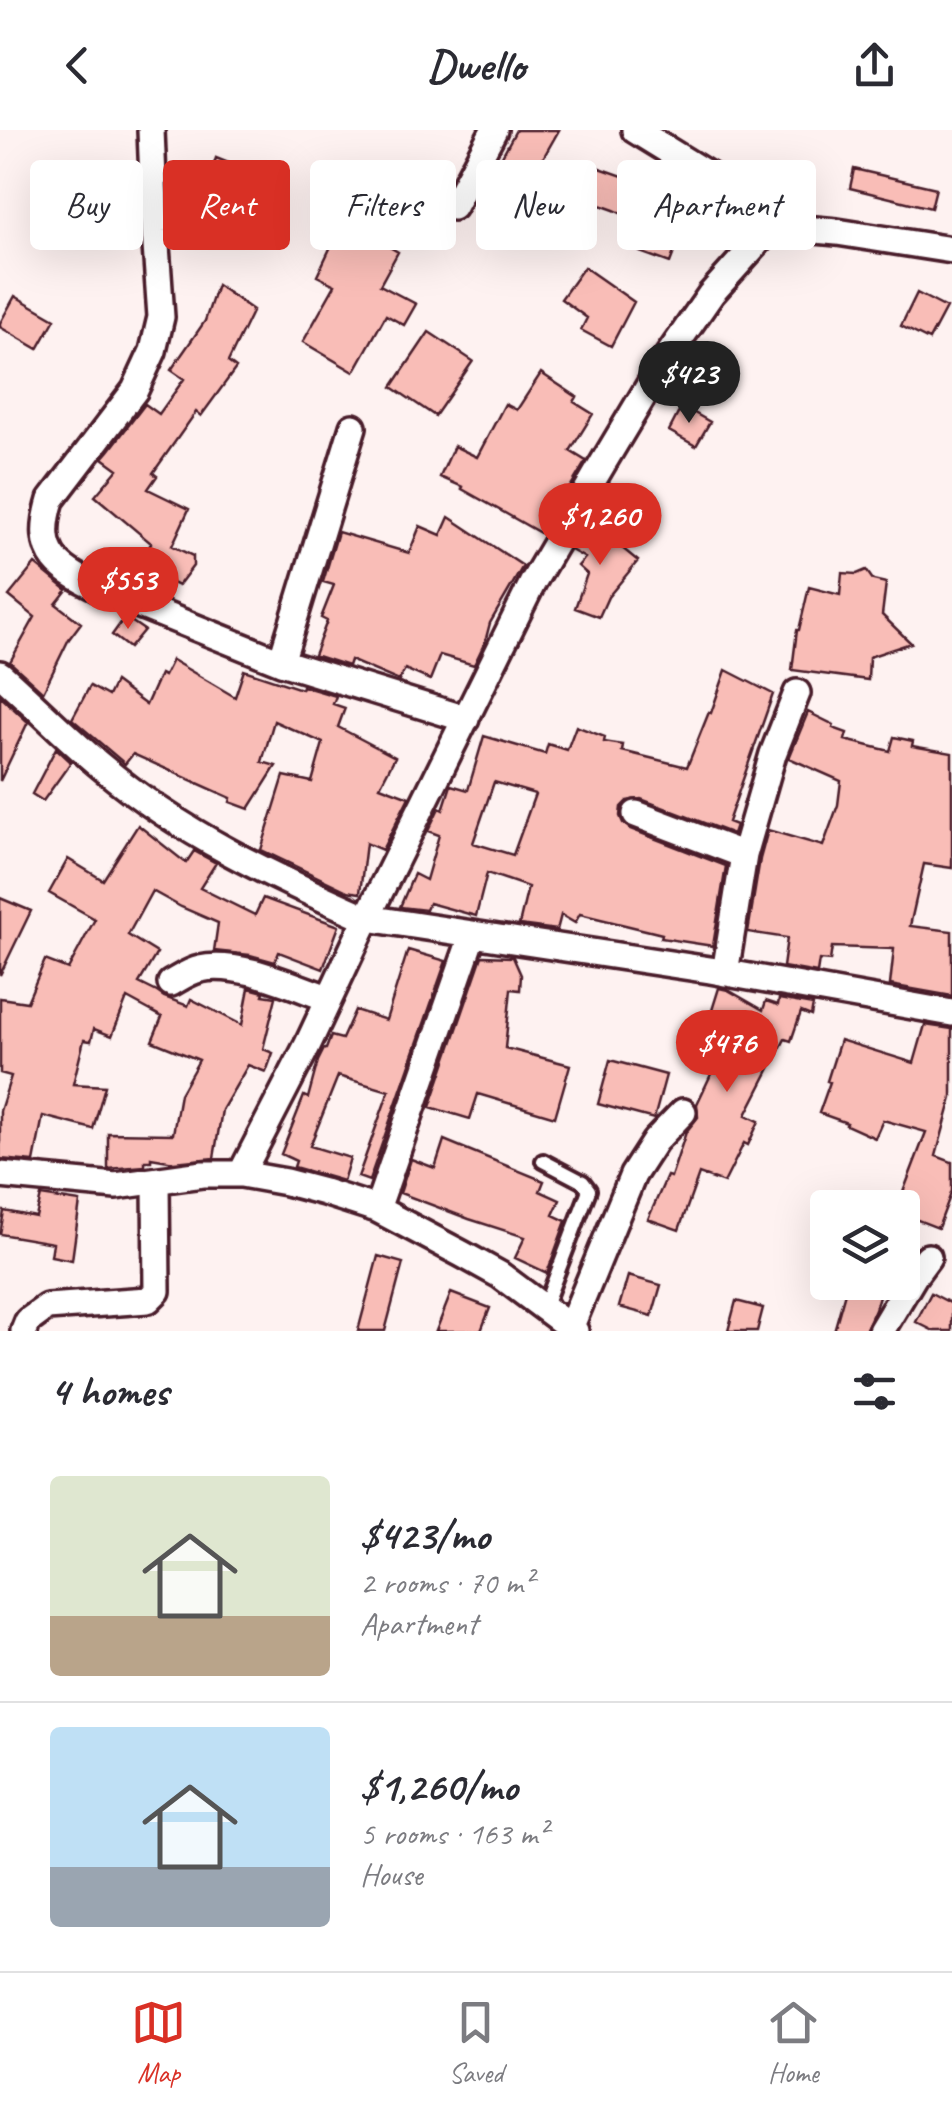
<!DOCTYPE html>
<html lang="en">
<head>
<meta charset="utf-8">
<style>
	body { margin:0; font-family:Caveat,sans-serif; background:#f7f7f7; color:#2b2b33; height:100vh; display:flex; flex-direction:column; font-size:38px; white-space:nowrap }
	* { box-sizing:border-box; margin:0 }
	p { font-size:32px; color:#7c7c81 }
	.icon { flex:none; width:55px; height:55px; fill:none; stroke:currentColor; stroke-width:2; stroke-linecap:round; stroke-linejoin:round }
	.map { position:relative; height:1201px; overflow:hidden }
	.side { display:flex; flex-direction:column; background:#fff; flex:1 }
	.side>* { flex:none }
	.banner { position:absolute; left:30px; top:30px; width:892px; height:90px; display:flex; gap:20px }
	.fabs { position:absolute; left:810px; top:1060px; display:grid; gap:20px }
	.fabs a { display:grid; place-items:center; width:110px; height:110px; border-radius:10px; background:#fff; box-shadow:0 10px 40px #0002; font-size:50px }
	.price { position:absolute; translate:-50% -85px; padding:0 22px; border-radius:35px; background:#d93025; color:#fff; font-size:32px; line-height:65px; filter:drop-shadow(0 2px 5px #0008) }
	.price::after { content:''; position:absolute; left:50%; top:60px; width:30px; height:22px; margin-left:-15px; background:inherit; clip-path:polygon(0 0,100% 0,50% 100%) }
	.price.active { background:#222; color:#fff }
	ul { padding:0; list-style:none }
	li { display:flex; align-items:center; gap:30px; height:250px; padding:0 50px }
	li+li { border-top:2px solid #e1e1e2 }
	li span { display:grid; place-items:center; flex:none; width:280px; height:200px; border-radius:10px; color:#555 }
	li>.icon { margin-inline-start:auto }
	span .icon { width:120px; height:120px; fill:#fffc; stroke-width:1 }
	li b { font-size:42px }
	h2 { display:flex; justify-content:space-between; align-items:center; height:120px; padding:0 50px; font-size:42px }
	.pill { padding:0 35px; border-radius:10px; background:#fff; box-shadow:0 10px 40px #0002; font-size:35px; line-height:90px }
	.pill.active { background:#d93025; color:#fff }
	header { display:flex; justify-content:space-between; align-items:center; height:130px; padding:0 50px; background:#fff; font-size:45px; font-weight:800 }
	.menu { display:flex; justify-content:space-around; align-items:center; height:140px; border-top:2px solid #e1e1e2; background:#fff; font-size:28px; color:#7c7c81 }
	.menu a { display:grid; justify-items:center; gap:5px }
	.menu .active { color:#d93025 }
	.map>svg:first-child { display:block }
</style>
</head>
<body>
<header><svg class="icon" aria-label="back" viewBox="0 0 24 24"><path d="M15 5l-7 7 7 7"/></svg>Dwello<svg class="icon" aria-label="share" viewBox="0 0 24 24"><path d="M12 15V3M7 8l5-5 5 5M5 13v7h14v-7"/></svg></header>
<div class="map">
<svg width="952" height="1201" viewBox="0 0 952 1201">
	<rect width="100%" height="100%" fill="#fef2f1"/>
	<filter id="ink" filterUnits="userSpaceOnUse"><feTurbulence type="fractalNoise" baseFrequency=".01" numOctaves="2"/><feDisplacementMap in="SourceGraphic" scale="20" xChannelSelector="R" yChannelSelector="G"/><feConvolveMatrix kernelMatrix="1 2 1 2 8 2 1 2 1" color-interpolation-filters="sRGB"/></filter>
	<g filter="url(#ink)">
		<!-- building -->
		<path fill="#f9bdb7" stroke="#4a1f2b" stroke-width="2.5" fill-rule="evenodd" d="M516,0h43l-25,44 -32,-18z
			M216,28l33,13 -25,69 -32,-9 4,-12 -9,-3 8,-21 8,3z
			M580,31l68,24 4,-11 31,12 -14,40 13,5 -12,32 -30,-11 9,-26 -35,-16 -45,-16z
			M358,36l29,18 -20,29 25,12 -9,18 15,9 -18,33 36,19 -12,21 -18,-10 -32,57 -51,-30 32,-57 -18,-9 40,-85 -11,-7z
			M854,39l82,19 -5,20 -81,-20z
			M584,137l50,35 -23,44 -30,-16 6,-12 -26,-19z
			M217,155l36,25 -25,52 8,6 -35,48 -5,-4 -43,61 4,3 -9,13 41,20 -17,37 21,10v10l-15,20 -21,-10 -2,4 -18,-9 14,-28 -56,-47 23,-27 -15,-11 6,-7 36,-47 14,10 25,-35 -13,-9 34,-49z
			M917,163l29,15 -17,32 -28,-14z
			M15,166l40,23 -17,30 -38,-22v-4z
			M429,202l44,29 -38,55 -43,-29z
			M541,243l36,24 -3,5 19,12 -23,37 16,10 -44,73 -80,-45 1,-2 -23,-10 14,-31 23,11 28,-53 12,6z
			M682,276l28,16 -14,24 -27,-15z
			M449,387l74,49 -33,57 -5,19 -11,23 -34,-10 -10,25 -25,-11 -6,12 -49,-21 -2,6 -34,-11 13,-34 -6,-3 13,-33 -11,-3 15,-50 71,21 11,-27 21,9z
			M588,390l50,41 -30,36 -9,20 -24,-9 12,-34 -9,-8 7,-8 -14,-8z
			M35,434l32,26 -11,14 25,19 -12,16 -26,53 -33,-30 25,-45 -26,-21z
			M866,440l7,10 13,3 -4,32 29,28 -42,14 -1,23 -76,-10 5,-40h2l10,-43 31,8 2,-22 15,1z
			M125,487l19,13 -15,18 -17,-13z
			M172,530l63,37 9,-27 57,19 1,-3 34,10 -3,8 12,4 -7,19 57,30 -15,29 29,11 -27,53 -16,-7 -6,50 -13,-2 -86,-41 23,-74 28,6 11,-39 -49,-22 -12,41 14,4 -27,43 -19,-7 1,-4 -98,-44 -8,10 -53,-45 18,-33 18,10 7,-14 31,23 14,-31 4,2z
			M726,540l47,24 -45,128 8,3 -3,9 -92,-35 -14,2 -6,6 -1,9 3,7 7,6 96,37 -13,80 -52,-8 1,-4 -82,-20 -5,9 -14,-8 -4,15 -38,-5 9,-38 -41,-14 -11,43 -47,-13 -3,7 -26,-3 14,-33 12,6 13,-45 -11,-4 11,-23 4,2 8,-25 17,5 16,-54 61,18 3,-10 19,6 9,-24 29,11 -1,5 19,3 -1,6 65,16 22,-55 2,1zM494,652l41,12 -22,61 -40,-12z
			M0,566l28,26 -28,59z
			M808,582l26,13 -1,3 14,5 -2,7 45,11 4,-14 19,4 -1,5 40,7v115l-28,-4 -14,62 42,5v65l-62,-11 4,-36 -62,-2 -2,14 -11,-1 -2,13 -34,-6 4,-29 -39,-6 12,-73 8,-29 55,16 15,-41 3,-24 -52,-23z
			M56,618l15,14 -28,39 -11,-7z
			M138,695l48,38 8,-12 22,12 -16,25 55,27 8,-17 76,28 -16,43 -44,-17 -4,10 -25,-7 -36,-4 4,-28 -37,-16 -29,-16 -24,44 29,18 -18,30 18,9 7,5 24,9 3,-7 51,26 7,-37 15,4 -1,3 13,2 -13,52 10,4 -7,19 -18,-7 -26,45 -8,48 -40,4 -23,-4v3h-6v5l-37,3v-36l65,1 7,-40 19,-34 -47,-19 10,-24 -35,-19 -15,38 -18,-7 -3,12 -7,-1 -11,44 32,2 -12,43 -50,-13 -9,46 -34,-3v-48l11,-35 -11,-3v-75l27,4 18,-42 23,9 27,-50 -46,-26 19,-34 35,21z
			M0,768l31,13 -31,64z
			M408,820l38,11 -77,220 -11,-4 31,-86 -51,-15 -28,70 40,12 -7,23 -49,-14 2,-6 -15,-7 23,-58 4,2 10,-37 6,-12h2l5,-13 11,3 13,-29 31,10z
			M482,826l31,1 8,18 -1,15 -9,-1 -6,59 65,17 -15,52 -77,-23 -8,25 -40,-12z
			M719,858l9,2 35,20 3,-9 12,4 1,-6 34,6 -2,11 -10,-4 -10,29 -6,-2 -39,76 13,6 -11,24 -4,-2 -20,40 -25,-9 -20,56 -31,-11 19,-43 4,1 15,-45 12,-15 -1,-13 25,-53 -19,-12z
			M925,895l27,4v69l-16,58 16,6v29l-14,37 -36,-14v-6h-5l29,-76 -43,-12 -8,18 -29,-13 1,-2 -28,-10 11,-31 -3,-1 13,-41 74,23z
			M610,930l56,15 -12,44 -56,-15z
			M444,1010l100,41 -4,10 20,9 -7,15 13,6 -19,52 -32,-15 10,-21 -56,-18 -69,-26 11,-34 24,9z
			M41,1066l39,6 -8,58 -21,-4 2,-13 -53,-9 4,-23 32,6z
			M378,1126l25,7 -18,68h-27z
			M628,1146l33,9 -9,31 -33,-9z
			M848,1152h35l-8,27 -10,22h-31z
			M451,1163l39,15 -9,23h-45z
			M931,1163l21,11v27h-18l-18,-9z
			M736,1171l27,7 -6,23h-29z"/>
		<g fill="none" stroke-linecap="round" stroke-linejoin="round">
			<defs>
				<path id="lane" d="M543,1031l40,21 6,8 -45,118"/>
				<path id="street" d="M151,0l4,101 6,86 -8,34 -18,39 -84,110c-17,57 8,69 56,92l174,70 185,57
					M635,0l112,69 25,27 -61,68 -50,72 -58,97 -70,119 -166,336 343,52 242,43
					M453,77l41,-77
					M772,96l65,6 115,18
					M281,532l72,-235
					M0,544c35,31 67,64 102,93 78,66 172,110 265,151l-60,128 -66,128
					M636,684l108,41
					M725,843l19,-118 29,-101 24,-61
					M171,853c9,-5 19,-12 29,-14 37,-9 93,17 128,29
					M0,1045l116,11 87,-12h38l45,8 38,10 53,17 85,45 38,21 75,56
					M377,1079l95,-273
					M24,1201l4,-10 19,-14 101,-7 9,-9 -1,-110
					M569,1201l64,-156 22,-34 28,-29
					M881,1201l33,-55 14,-19"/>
			</defs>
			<!-- lane casing -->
			<use href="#lane" stroke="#4a1f2b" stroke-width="20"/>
			<!-- street casing -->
			<use href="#street" stroke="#4a1f2b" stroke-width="32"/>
			<!-- lane -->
			<use href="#lane" stroke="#fff" stroke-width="12"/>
			<!-- street -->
			<use href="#street" stroke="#fff" stroke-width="25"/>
		</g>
	</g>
</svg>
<div class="fabs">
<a><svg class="icon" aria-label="layers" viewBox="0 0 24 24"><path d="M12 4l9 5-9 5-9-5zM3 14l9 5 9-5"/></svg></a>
</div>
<b class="price active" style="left:689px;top:296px">$423</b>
<b class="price" style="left:600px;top:438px">$1,260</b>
<b class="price" style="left:128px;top:502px">$553</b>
<b class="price" style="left:727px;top:965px">$476</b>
<div class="banner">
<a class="pill">Buy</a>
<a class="pill active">Rent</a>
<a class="pill">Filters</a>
<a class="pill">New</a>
<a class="pill">Apartment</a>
</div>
</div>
<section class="side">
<h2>4 homes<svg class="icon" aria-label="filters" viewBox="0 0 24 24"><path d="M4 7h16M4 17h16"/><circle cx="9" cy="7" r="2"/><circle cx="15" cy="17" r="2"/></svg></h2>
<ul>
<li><span style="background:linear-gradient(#dfe7d0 70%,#b9a48a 0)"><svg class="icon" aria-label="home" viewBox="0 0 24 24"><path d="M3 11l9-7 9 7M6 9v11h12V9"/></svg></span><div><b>$423/mo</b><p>2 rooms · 70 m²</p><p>Apartment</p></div></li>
<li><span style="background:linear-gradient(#bfe0f5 70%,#9aa5b1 0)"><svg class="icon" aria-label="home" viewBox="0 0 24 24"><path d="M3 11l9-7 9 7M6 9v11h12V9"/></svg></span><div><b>$1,260/mo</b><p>5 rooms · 163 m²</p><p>House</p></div></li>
</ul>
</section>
<nav class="menu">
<a class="active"><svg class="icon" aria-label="map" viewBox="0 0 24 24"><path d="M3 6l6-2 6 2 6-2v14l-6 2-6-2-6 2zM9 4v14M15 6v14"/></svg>Map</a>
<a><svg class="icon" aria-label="saved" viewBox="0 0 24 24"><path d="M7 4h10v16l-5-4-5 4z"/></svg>Saved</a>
<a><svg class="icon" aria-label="home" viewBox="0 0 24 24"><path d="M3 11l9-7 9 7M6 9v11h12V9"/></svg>Home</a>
</nav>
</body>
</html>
